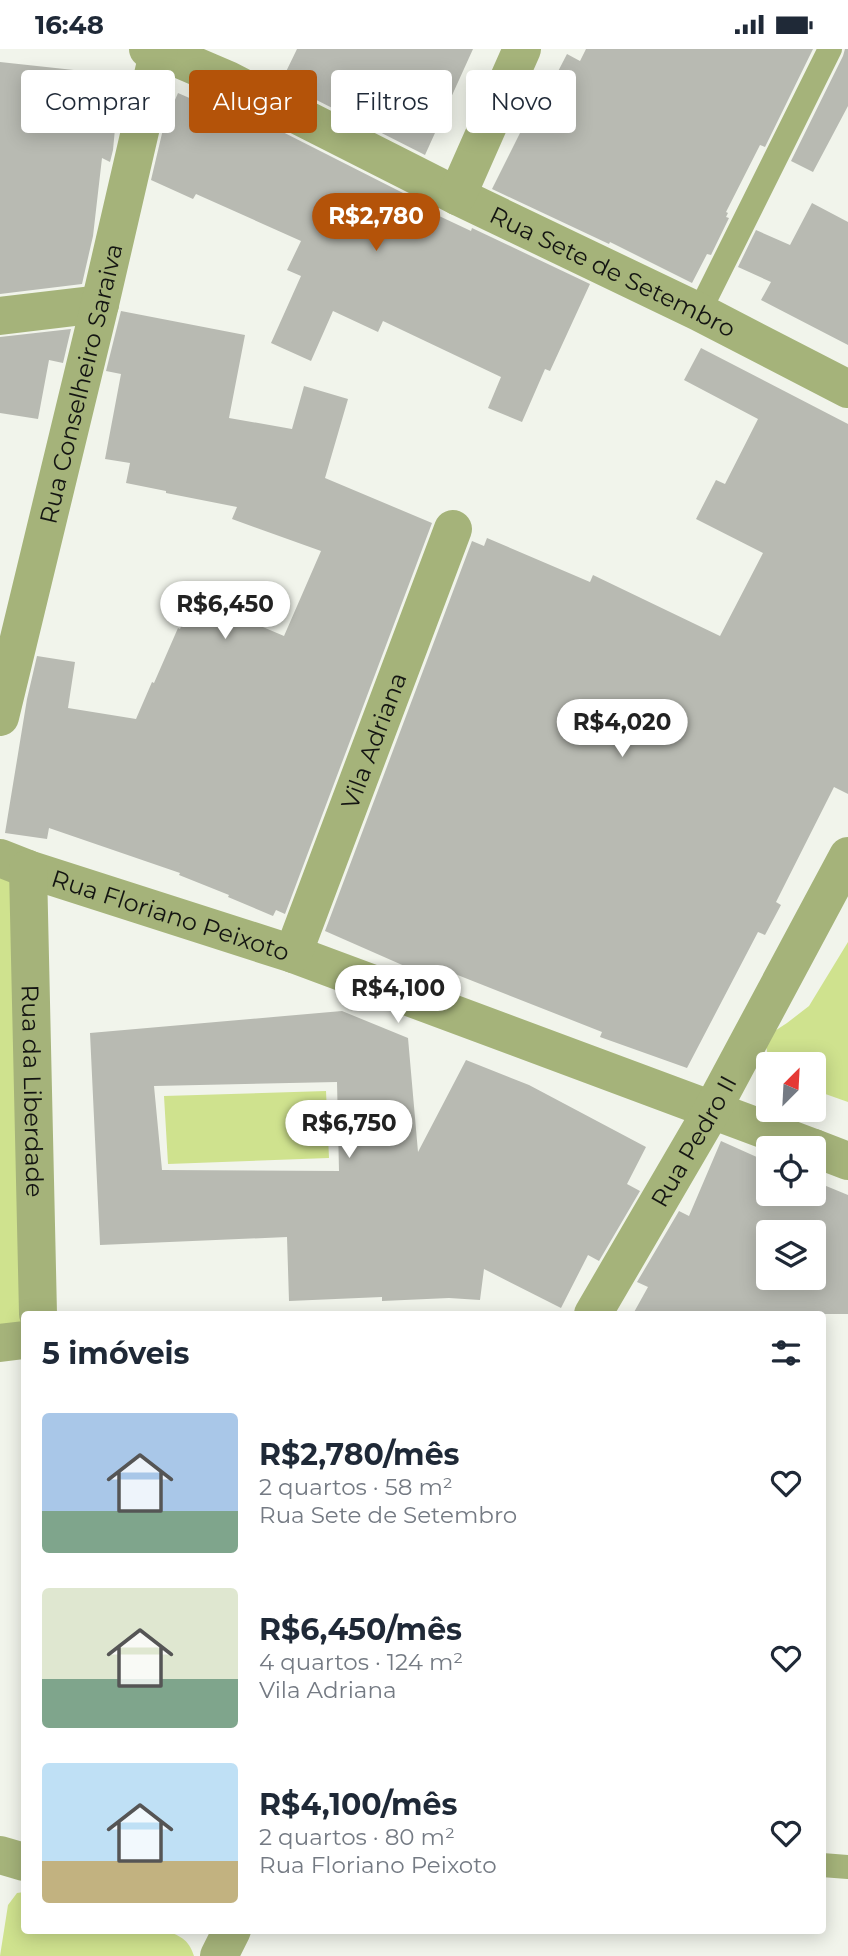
<!DOCTYPE html>
<html lang="pt">
<head>
<meta charset="utf-8">
<style>
	body { margin:0; font-family:Montserrat,sans-serif; background:#f2f2f3; color:#1f2937; height:100vh; display:flex; flex-direction:column; font-size:26px; white-space:nowrap }
	* { box-sizing:border-box; margin:0 }
	p { font-size:23px; color:#747a83 }
	.icon { flex:none; width:38px; height:38px; fill:none; stroke:currentColor; stroke-width:2; stroke-linecap:round; stroke-linejoin:round }
	.map { position:relative; flex:1; overflow:hidden }
	.panel { position:absolute; left:21px; top:1262px; width:805px; height:623px; display:flex; flex-direction:column; background:#fff; border-radius:7px; box-shadow:0 4px 18px #0003 }
	.panel>* { flex:none }
	.banner { position:absolute; left:21px; top:21px; width:807px; height:63px; display:flex; gap:14px }
	.needle { width:46px; rotate:24deg }
	.controls { position:absolute; left:756px; top:1003px; display:grid; gap:14px }
	.controls a { display:grid; place-items:center; width:70px; height:70px; border-radius:7px; background:#fff; box-shadow:0 4px 18px #0003; font-size:35px }
	.price { position:absolute; translate:-50% -60px; padding:0 16px; border-radius:24px; background:#fff; color:#222; font-size:23px; line-height:46px; filter:drop-shadow(0 2px 4px #0008) }
	.price::after { content:''; position:absolute; left:50%; top:42px; width:21px; height:16px; margin-left:-10px; background:inherit; clip-path:polygon(0 0,100% 0,50% 100%) }
	.price.active { background:#b45309; color:#fff }
	ul { padding:0; list-style:none }
	li { display:flex; align-items:center; gap:21px; height:175px; padding:0 21px }
	li span { display:grid; place-items:center; flex:none; width:196px; height:140px; border-radius:7px; color:#555 }
	li>.icon { margin-inline-start:auto }
	span .icon { width:84px; height:84px; fill:#fffc; stroke-width:1 }
	li b { font-size:30px }
	h2 { display:flex; justify-content:space-between; align-items:center; height:84px; padding:0 21px; font-size:30px }
	.pill { padding:0 24px; border-radius:7px; background:#fff; box-shadow:0 4px 18px #0003; font-size:24px; line-height:63px }
	.pill.active { background:#b45309; color:#fff }
	.status { display:flex; justify-content:space-between; align-items:center; height:49px; padding:0 35px; background:#fff; direction:ltr }
	.status svg { height:19px; fill:currentColor }
	.map>svg:first-child { display:block }
</style>
</head>
<body>
<div class="status"><b>16:48</b><svg viewBox="0 0 49 12"><path d="M0 12V9h3v3zM5 12V6h3v6zM10 12V3h3v9zM15 12V0h3v12zM26 1h20v11H26zM47 4h2v5h-2z"/></svg></div>
<div class="map">
<svg width="848" height="1907" viewBox="0 0 848 1907">
	<rect width="100%" height="100%" fill="#f1f4eb"/>
	<!-- green -->
	<path fill="#cfe28e" d="M0,820l16,6 8,459 -24,2z
		M848,893v160l-34,-12v-26h-44l-6,-26 23,-15 22,-17z
		M326,1042l3,67 -161,6 -4,-68z
		M24,1843v38h139c16,5 26,9 31,26h-194l8,-51 9,-12z"/>
	<!-- building -->
	<path fill="#b8bab2" fill-rule="evenodd" d="M297,0h176l-48,106 -144,-73z
		M586,0h227l-48,98 -5,-2 -34,67 2,1 -2,4 3,1 -18,37 -4,-1 -15,29 -82,-41 -1,2 -117,-55 38,-76 5,3 32,-62 13,7z
		M845,0h3v57l-35,66 -22,-11 52,-105z
		M0,13l120,13 -7,75 -3,12 -8,-4 -9,78 -11,48 -82,10z
		M178,44l82,36 3,-7 144,73 -2,5 66,31 1,-3 118,56 -40,87 -5,-2 -23,53 -34,-14 13,-31 -118,-56 -5,11 -45,-21 -22,50 -40,-18 30,-67 -14,-6 14,-29 -105,-47 -3,5 -42,-19 13,-55z
		M812,154l36,19v123l-87,-45 10,-18 -33,-15 18,-37 34,15z
		M121,262l124,24 -16,83 63,11 12,-43 44,13 -23,79 107,45 -147,391 -9,-4 -3,6 -45,-19 1,-2 -50,-20 1,-2 -131,-45 -2,11 -42,-6 22,-134 10,-43 38,6 -7,46 68,11 16,-37 2,1 24,-55 2,1 14,-31 90,38 37,-85 -89,-32 5,-12 -71,-14v-2l-40,-8 4,-20 -25,-4 16,-85 -15,-3z
		M71,280l-8,34 -14,-3 -11,59 -38,-6v-76z
		M701,299l147,76v370l-14,-7 -58,115 5,3 -16,30 -7,-3 -71,136 -87,-31 2,-5 -147,-58 -5,12 -125,-55 147,-390 12,5 3,-8 103,44 3,-7 127,61 43,-83 -67,-34 20,-39 9,4 33,-65 -74,-39z
		M342,962l66,27 10,114 48,-92 63,25 117,62 -19,37 13,7 -41,70 -11,-6 -27,53 -77,-39 -4,31 -31,-2 -67,3v-4l-93,4 -2,-64 -187,8 -10,-212zM337,1033l2,89 -177,-1 -8,-84z
		M721,1092l47,21v31h46v-12l34,14v119h-215l15,-27 -11,-5 42,-71 10,5zM768,1183h46v45h-46z"/>
	<g fill="none" stroke-linecap="round" stroke-linejoin="round">
		<!-- service -->
		<path stroke="#a5b37a" stroke-width="24" d="M699,263l131,-263
			M822,1816l26,2"/>
		<!-- minor -->
		<g stroke="#a5b37a" stroke-width="38">
			<path id="s1" d="M148,0l10,1 70,30 229,116 242,116 149,77"/>
			<path d="M457,147l65,-147"/>
			<path d="M0,267l100,-12"/>
			<path id="s2" d="M0,668l100,-413 59,-255"/>
			<path id="s3" d="M0,809l28,11 265,85 521,194"/>
			<path id="s4" d="M28,820l10,445"/>
			<path id="s5" d="M293,905l160,-425"/>
			<path d="M814,1099l34,13"/>
			<path d="M0,1294l24,-3"/>
			<path d="M0,1806l24,7"/>
		</g>
		<!-- tertiary -->
		<g stroke="#a5b37a" stroke-width="38">
			<path id="s6" d="M593,1265l119,-204 136,-254"/>
			<path d="M219,1907l13,-26"/>
		</g>
	</g>
	<g text-anchor="middle" dominant-baseline="central" stroke-width="7" stroke-linejoin="round" paint-order="stroke">
		<!-- street labels -->
		<g font-size="24" fill="#141512" stroke="#f1f4eb">
			<text stroke="none"><textPath href="#s1" startOffset="516">Rua Sete de Setembro</textPath></text>
			<text stroke="none"><textPath href="#s2" startOffset="343">Rua Conselheiro Saraiva</textPath></text>
			<text stroke="none"><textPath href="#s5" startOffset="228">Vila Adriana</textPath></text>
			<text stroke="none"><textPath href="#s3" startOffset="180">Rua Floriano Peixoto</textPath></text>
			<text stroke="none"><textPath href="#s4" startOffset="222">Rua da Liberdade</textPath></text>
			<text stroke="none"><textPath href="#s6" startOffset="200">Rua Pedro II</textPath></text>
		</g>
	</g>
</svg>
<div class="controls">
<a><svg class="needle" viewBox="-14 -14 28 28"><path d="M0-13l5 13h-10z" fill="#e53935"/><path d="M0 13l5-13h-10z" fill="#747a83"/></svg></a>
<a><svg class="icon" aria-label="locate" viewBox="0 0 24 24"><circle cx="12" cy="12" r="6"/><path d="M12 2v4M12 18v4M2 12h4M18 12h4"/></svg></a>
<a><svg class="icon" aria-label="layers" viewBox="0 0 24 24"><path d="M12 4l9 5-9 5-9-5zM3 14l9 5 9-5"/></svg></a>
</div>
<b class="price active" style="left:376px;top:204px">R$2,780</b>
<b class="price" style="left:225px;top:592px">R$6,450</b>
<b class="price" style="left:622px;top:710px">R$4,020</b>
<b class="price" style="left:398px;top:976px">R$4,100</b>
<b class="price" style="left:349px;top:1111px">R$6,750</b>
<div class="banner">
<a class="pill">Comprar</a>
<a class="pill active">Alugar</a>
<a class="pill">Filtros</a>
<a class="pill">Novo</a>
</div>
<section class="panel">
<h2>5 imóveis<svg class="icon" aria-label="filters" viewBox="0 0 24 24"><path d="M4 7h16M4 17h16"/><circle cx="9" cy="7" r="2"/><circle cx="15" cy="17" r="2"/></svg></h2>
<ul>
<li><span style="background:linear-gradient(#a9c7e8 70%,#7fa58c 0)"><svg class="icon" aria-label="home" viewBox="0 0 24 24"><path d="M3 11l9-7 9 7M6 9v11h12V9"/></svg></span><div><b>R$2,780/mês</b><p>2 quartos · 58 m²</p><p>Rua Sete de Setembro</p></div><svg class="icon" aria-label="heart" viewBox="0 0 24 24"><path d="M12 20l-8-8c-3-5 5-10 8-4 3-6 11-1 8 4z"/></svg></li>
<li><span style="background:linear-gradient(#dfe7d0 65%,#7fa58c 0)"><svg class="icon" aria-label="home" viewBox="0 0 24 24"><path d="M3 11l9-7 9 7M6 9v11h12V9"/></svg></span><div><b>R$6,450/mês</b><p>4 quartos · 124 m²</p><p>Vila Adriana</p></div><svg class="icon" aria-label="heart" viewBox="0 0 24 24"><path d="M12 20l-8-8c-3-5 5-10 8-4 3-6 11-1 8 4z"/></svg></li>
<li><span style="background:linear-gradient(#bfe0f5 70%,#c2b280 0)"><svg class="icon" aria-label="home" viewBox="0 0 24 24"><path d="M3 11l9-7 9 7M6 9v11h12V9"/></svg></span><div><b>R$4,100/mês</b><p>2 quartos · 80 m²</p><p>Rua Floriano Peixoto</p></div><svg class="icon" aria-label="heart" viewBox="0 0 24 24"><path d="M12 20l-8-8c-3-5 5-10 8-4 3-6 11-1 8 4z"/></svg></li>
</ul>
</section>
</div>
</body>
</html>
